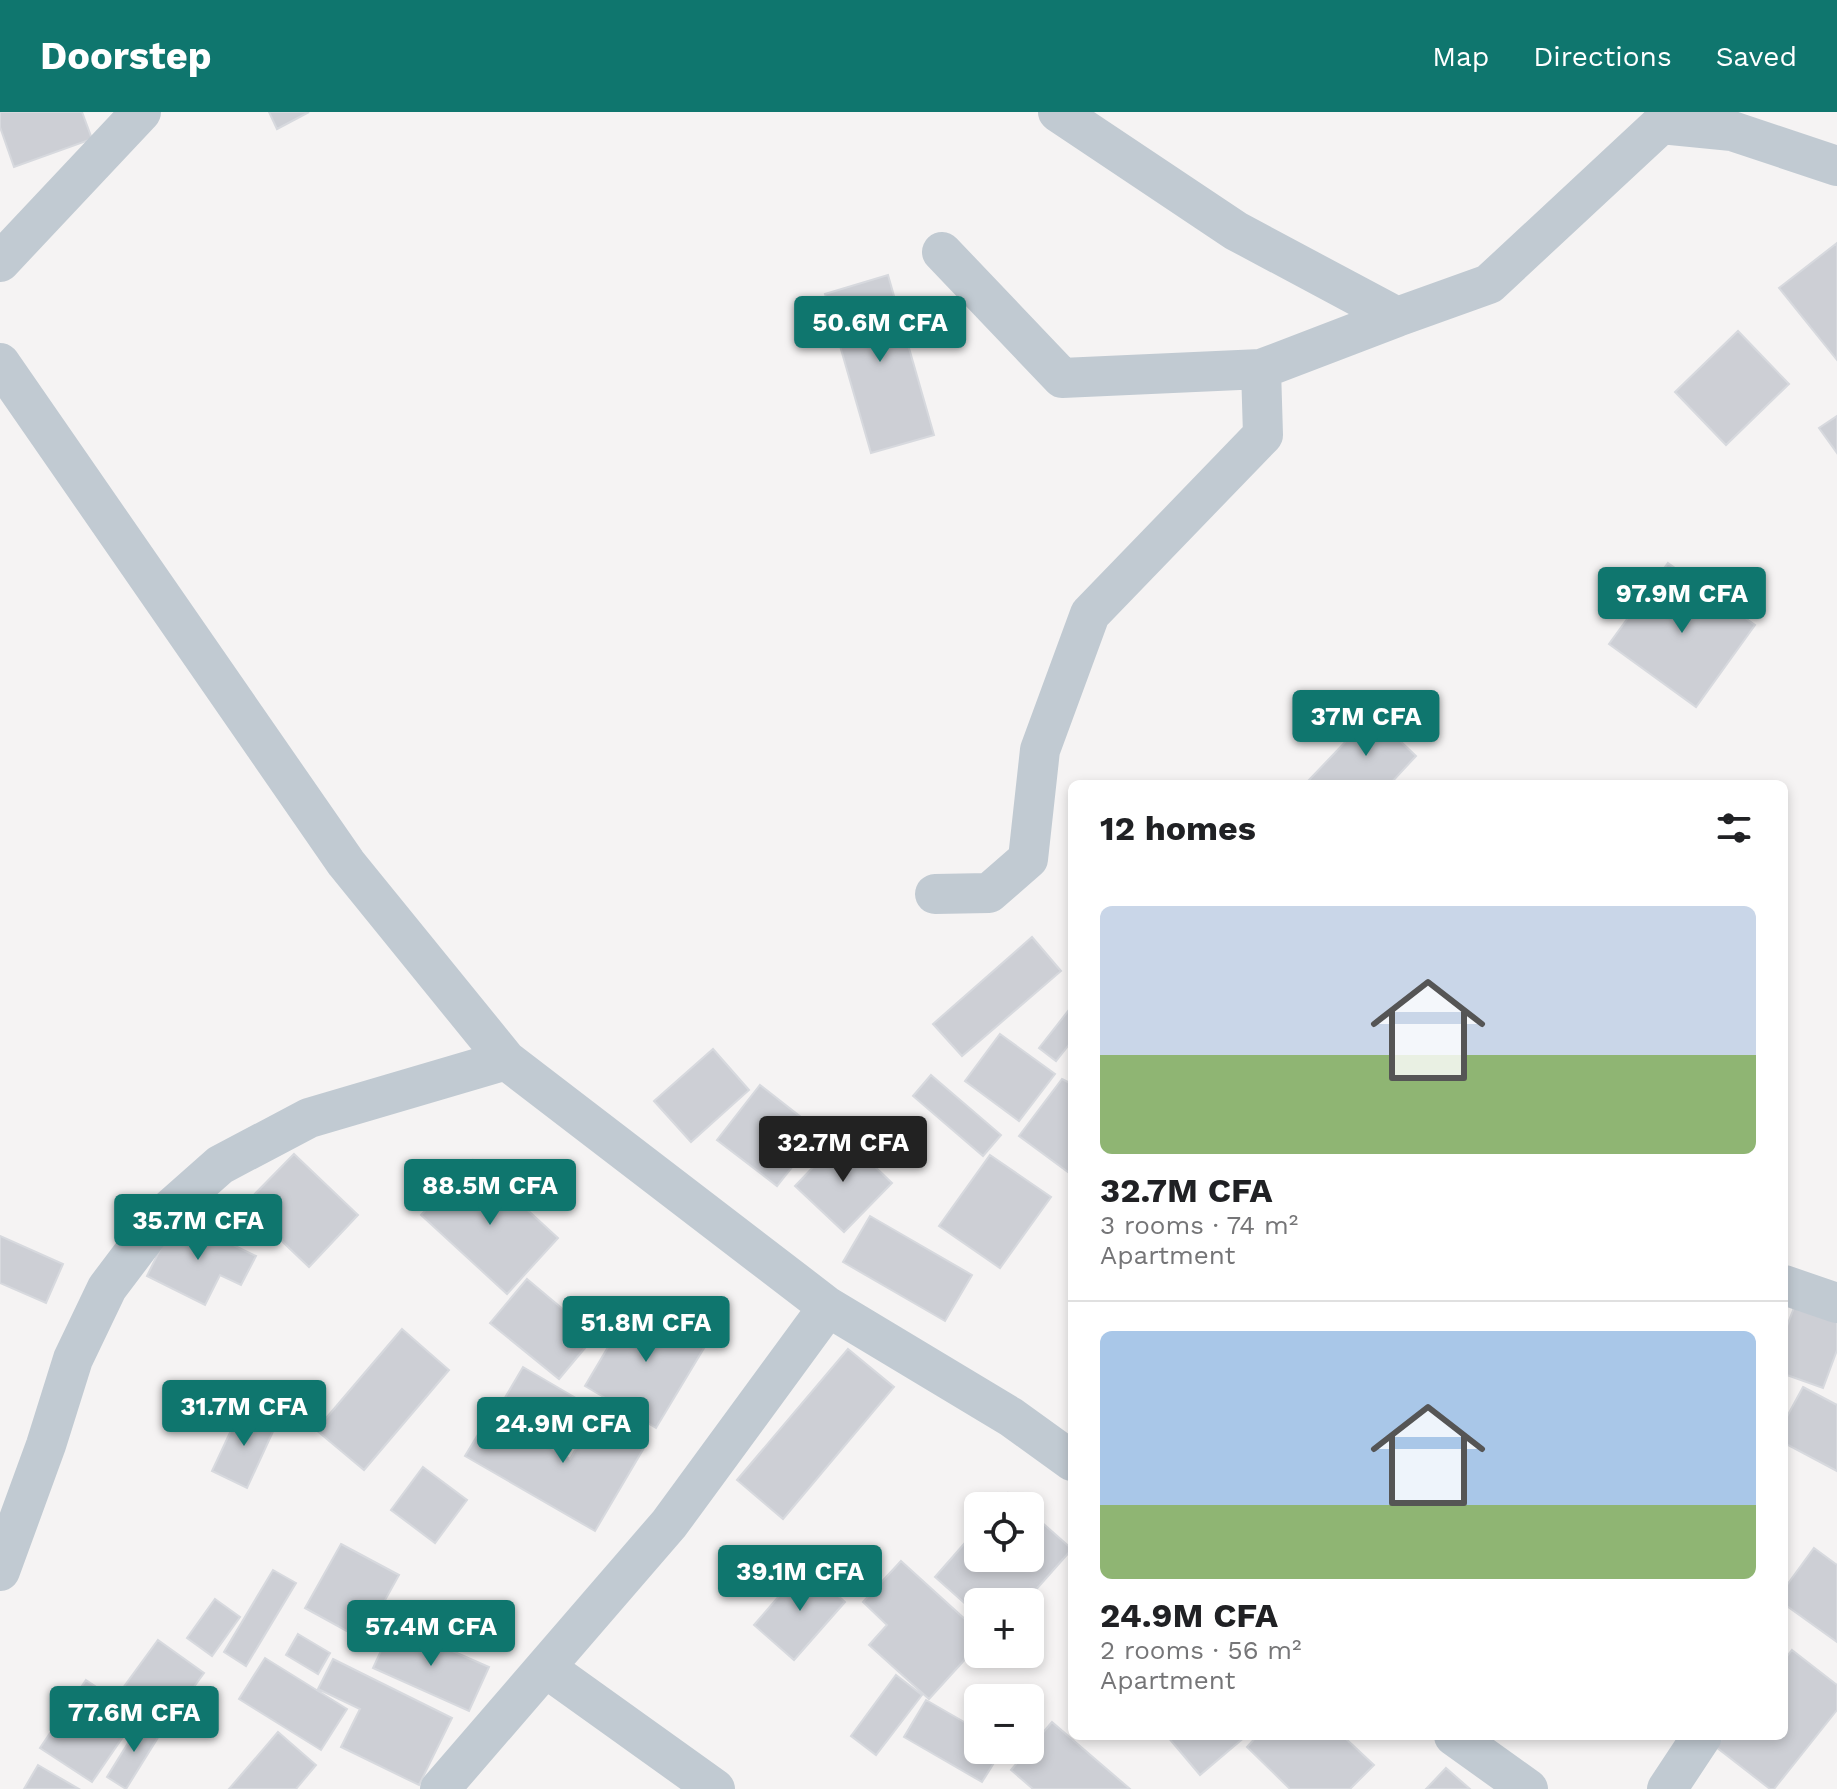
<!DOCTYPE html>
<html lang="en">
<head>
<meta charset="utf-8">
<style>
	body { margin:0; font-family:"Work Sans",sans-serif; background:#f6f6f6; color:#202124; height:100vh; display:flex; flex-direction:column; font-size:30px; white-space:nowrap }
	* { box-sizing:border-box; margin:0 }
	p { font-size:26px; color:#757577 }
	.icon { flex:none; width:44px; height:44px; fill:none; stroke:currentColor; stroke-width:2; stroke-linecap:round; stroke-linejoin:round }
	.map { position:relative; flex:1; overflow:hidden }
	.drawer { position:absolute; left:1068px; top:668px; width:720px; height:960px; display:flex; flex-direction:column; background:#fff; border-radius:12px; box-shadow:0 4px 12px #0003 }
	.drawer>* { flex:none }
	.tools { position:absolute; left:964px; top:1380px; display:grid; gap:16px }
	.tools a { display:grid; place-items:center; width:80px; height:80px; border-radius:12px; background:#fff; box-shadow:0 4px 12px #0003; font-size:40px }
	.price { position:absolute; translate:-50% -68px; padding:0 18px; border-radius:8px; background:#0f766e; color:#fff; font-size:26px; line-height:52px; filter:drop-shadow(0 2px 4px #0008) }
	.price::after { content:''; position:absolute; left:50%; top:48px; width:24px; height:18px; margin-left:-12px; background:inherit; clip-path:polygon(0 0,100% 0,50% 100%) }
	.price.on { background:#222; color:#fff }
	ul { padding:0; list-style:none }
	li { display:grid; align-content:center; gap:16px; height:424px; padding:0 32px }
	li+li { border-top:2px solid #e0e0e0 }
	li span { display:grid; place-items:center; height:248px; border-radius:12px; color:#555 }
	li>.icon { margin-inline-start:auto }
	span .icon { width:144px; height:144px; fill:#fffc; stroke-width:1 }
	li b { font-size:34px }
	h2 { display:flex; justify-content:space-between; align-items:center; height:96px; padding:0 32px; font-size:34px }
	header { display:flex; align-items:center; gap:48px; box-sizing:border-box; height:112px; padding:0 40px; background:#0f766e; color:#fff }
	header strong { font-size:38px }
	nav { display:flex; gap:44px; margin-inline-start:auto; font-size:28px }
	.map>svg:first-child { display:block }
</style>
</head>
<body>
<header>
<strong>Doorstep</strong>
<nav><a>Map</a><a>Directions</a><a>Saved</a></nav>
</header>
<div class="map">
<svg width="1837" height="1677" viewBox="0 0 1837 1677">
	<rect width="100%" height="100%" fill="#f5f3f3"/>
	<!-- building -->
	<path fill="#cdcfd5" stroke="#d7d9de" stroke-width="2" d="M0,0h82l10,27 -78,28 -14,-40z
		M269,0h40l-32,17z
		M1837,131v117l-58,-72z
		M888,163l46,160 -63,18 -46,-159z
		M1738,219l51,53 -63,61 -51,-53z
		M1837,304v37l-18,-25z
		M1668,451l87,62 -59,82 -87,-63z
		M1372,602l44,42 -26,28h-79l-3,-3z
		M1032,825l29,34 -99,85 -29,-32z
		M1072,894v44l-4,-4 -12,15 -17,-13z
		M1000,922l55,40 -36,47 -54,-40z
		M713,937l36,41 -58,52 -37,-41z
		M931,963l70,60 -18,21 -70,-60z
		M1062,967l10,5v91l-53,-39z
		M760,973l60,47 -43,54 -60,-46z
		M843,1024l49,47 -48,49 -49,-46z
		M294,1042l64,61 -49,52 -65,-62z
		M990,1043l61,42 -51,71 -61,-42z
		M473,1048l85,78 -51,56 -86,-79z
		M870,1104l102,59 -27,46 -102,-59z
		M176,1105l80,39 -15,29 -21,-10 -15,30 -58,-29z
		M0,1124l63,28 -17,39 -46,-20z
		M527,1167l68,57 -36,43 -69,-56z
		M1798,1185l39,15v38l-14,38 -39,-14v-40z
		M636,1188l71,43 -51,85 -71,-42z
		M402,1217l47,41 -85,100 -48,-40z
		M848,1237l46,38 -111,132 -46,-39z
		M523,1255l75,44 -20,35 -75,-45z
		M1803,1275l34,18v66l-53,-28v-21z
		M241,1297l35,16 -29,63 -35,-17z
		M598,1299l50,30 -53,90 -130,-75 26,-43 79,46z
		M423,1355l44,33 -32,43 -44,-33z
		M1008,1381l15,13h-26z
		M1030,1400l42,37 -47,53h-47v13l-43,-38 43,-49v30h52z
		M341,1432l58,31 -36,65 -58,-32z
		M1814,1436l23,17v77l-53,-38v-15z
		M901,1449l77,70v14l-49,54 -60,-54 18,-20 -24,-23z
		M805,1454l40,36 -51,58 -40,-35z
		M273,1458l23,13 -50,83 -22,-14z
		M215,1487l25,18 -28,39 -25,-18z
		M393,1513l96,42 -20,44 -96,-43z
		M298,1522l32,19 -12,21 -32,-19z
		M158,1528l46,33 -38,52 -46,-33z
		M1792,1538l45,35v25l-63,79h-4l-54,-42 8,-11h60v-76z
		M265,1546l82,51 -26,41 -82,-51z
		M333,1547l119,59 -33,67 -78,-38 19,-38 -42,-20z
		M896,1563l26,20 -46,60 -25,-19z
		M86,1568l52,35 -46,67 -52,-34z
		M926,1588l52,30v20h24l-20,32 -78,-45z
		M143,1607l19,12 -36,58 -19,-12z
		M1052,1610l78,67h-97l-22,-19z
		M278,1620l38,33 -20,24h-67z
		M1167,1624h79l-46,39z
		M1257,1624h86l31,29 -24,24h-60l-43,-42z
		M38,1653l41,24h-55z
		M1446,1656l24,21h-44z"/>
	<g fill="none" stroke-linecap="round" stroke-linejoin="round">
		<!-- minor -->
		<path stroke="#c1cad2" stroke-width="40" d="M1058,0l178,119 161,86 92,-33 172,-160 71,7 105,35
			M942,140l120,126 199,-9 136,-52
			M0,150l141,-150
			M0,251l346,500 160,197 322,247 183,110 61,44
			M935,782l54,-1 39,-34 12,-109 50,-136 173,-179 -2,-66
			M1784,1173l53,18
			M0,1459l46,-126 27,-86 34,-71 52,-69 61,-54 89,-47 197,-58
			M546,1556l169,121
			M1454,1624l74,53
			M440,1677l229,-265 159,-217
			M1667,1677l35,-53"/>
	</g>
</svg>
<div class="tools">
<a><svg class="icon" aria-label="locate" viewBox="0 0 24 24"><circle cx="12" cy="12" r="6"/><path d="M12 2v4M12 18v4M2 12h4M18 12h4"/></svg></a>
<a>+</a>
<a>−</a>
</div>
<b class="price" style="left:880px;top:252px">50.6M CFA</b>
<b class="price" style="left:1682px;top:523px">97.9M CFA</b>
<b class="price" style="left:1366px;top:646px">37M CFA</b>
<b class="price on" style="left:843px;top:1072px">32.7M CFA</b>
<b class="price" style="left:490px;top:1115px">88.5M CFA</b>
<b class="price" style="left:198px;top:1150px">35.7M CFA</b>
<b class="price" style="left:646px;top:1252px">51.8M CFA</b>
<b class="price" style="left:244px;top:1336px">31.7M CFA</b>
<b class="price" style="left:563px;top:1353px">24.9M CFA</b>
<b class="price" style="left:800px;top:1501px">39.1M CFA</b>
<b class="price" style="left:431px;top:1556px">57.4M CFA</b>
<b class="price" style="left:134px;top:1642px">77.6M CFA</b>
<section class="drawer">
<h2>12 homes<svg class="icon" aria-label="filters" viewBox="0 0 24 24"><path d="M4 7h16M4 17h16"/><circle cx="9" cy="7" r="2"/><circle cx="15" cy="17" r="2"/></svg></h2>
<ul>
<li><span style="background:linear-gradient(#c9d6e8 60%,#8fb573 0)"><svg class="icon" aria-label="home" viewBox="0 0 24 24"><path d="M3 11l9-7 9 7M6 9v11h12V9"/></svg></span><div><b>32.7M CFA</b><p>3 rooms · 74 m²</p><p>Apartment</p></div></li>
<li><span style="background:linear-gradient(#a9c7e8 70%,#8fb573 0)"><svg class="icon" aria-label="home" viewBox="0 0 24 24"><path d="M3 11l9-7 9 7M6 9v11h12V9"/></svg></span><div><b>24.9M CFA</b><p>2 rooms · 56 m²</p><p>Apartment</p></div></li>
</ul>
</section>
</div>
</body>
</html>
